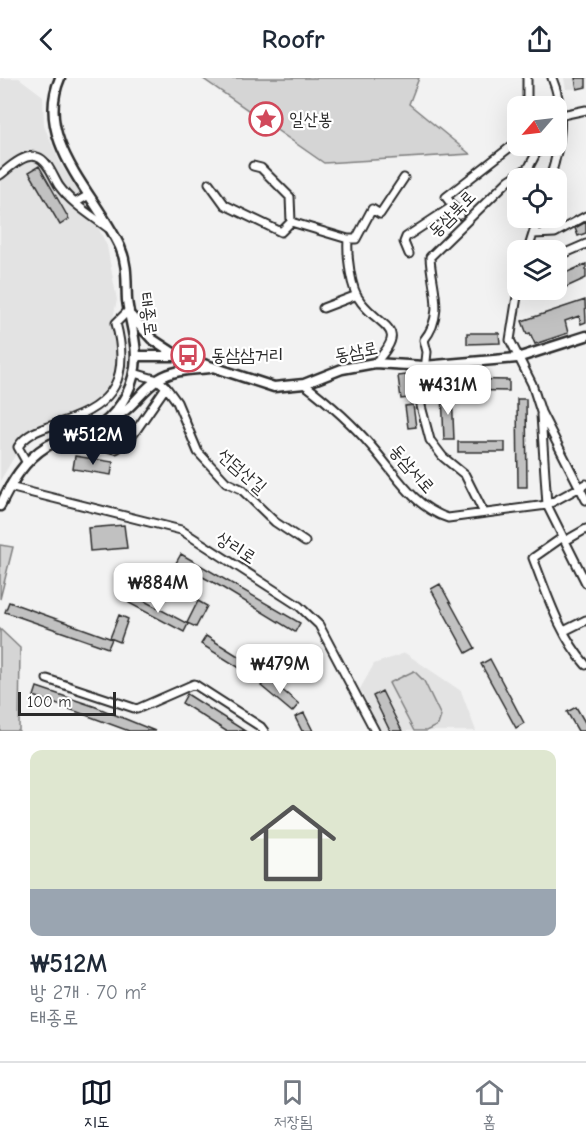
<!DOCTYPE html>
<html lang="ko">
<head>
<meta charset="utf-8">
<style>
	body { margin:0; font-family:"Comic Neue","Poor Story",sans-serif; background:#f2f2f3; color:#1f2937; height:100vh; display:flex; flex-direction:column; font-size:22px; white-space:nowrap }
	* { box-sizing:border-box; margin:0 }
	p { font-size:20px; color:#747a83 }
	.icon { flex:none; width:33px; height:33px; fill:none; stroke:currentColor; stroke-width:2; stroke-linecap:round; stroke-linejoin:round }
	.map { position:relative; height:653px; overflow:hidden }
	.drawer { display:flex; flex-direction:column; background:#fff; flex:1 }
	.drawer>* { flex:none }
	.needle { width:39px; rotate:242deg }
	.tools { position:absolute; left:507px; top:18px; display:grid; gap:12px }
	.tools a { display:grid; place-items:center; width:60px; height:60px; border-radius:12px; background:#fff; box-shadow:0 6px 24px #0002; font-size:30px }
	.scale { position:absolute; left:18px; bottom:15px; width:98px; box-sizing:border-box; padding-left:6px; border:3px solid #2b2b2b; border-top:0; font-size:16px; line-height:21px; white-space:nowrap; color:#2b2b2b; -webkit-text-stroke:4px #fff; paint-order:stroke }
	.price { position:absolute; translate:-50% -51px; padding:0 14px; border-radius:12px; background:#fff; color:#222; font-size:20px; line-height:39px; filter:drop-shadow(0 2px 3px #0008) }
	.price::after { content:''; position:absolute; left:50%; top:36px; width:18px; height:14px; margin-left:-9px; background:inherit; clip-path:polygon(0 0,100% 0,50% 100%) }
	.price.active { background:#111827; color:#fff }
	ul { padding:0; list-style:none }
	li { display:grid; align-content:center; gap:12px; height:318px; padding:0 30px }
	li+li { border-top:2px solid #e0e1e3 }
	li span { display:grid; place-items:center; height:186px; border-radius:12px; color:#555 }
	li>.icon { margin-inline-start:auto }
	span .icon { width:108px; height:108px; fill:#fffc; stroke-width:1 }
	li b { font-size:26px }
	header { display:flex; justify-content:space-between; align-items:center; height:78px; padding:0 30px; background:#fff; font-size:27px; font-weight:800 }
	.tab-bar { display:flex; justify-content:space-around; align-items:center; height:84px; border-top:2px solid #e0e1e3; background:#fff; font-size:16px; color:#747a83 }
	.tab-bar a { display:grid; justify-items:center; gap:3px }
	.tab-bar .active { color:#111827 }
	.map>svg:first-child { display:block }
</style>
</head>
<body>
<header><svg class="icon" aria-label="back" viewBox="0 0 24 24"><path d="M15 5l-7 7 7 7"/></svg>Roofr<svg class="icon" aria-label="share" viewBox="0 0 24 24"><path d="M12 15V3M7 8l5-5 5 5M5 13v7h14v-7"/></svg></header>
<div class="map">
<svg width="586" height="653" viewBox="0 0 586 653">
	<rect width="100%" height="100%" fill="#f2f2f2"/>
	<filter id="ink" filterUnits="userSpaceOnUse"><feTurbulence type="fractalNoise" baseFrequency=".0167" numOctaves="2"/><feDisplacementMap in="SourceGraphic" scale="12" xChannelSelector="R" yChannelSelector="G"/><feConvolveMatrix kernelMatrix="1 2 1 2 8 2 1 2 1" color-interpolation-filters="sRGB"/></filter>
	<g filter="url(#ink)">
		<!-- built -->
		<path fill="#e3e3e3" d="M0,0h19l24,18 1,30 17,39 26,39 20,42 10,54 -4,18 4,26v21l-5,16 -8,14 -21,16 -54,21 -29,49z
			M564,0h22v11h-20z
			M405,575l56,38 15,40h-95l-21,-42 14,-25z"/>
		<!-- green -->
		<path fill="#d5d5d5" stroke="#808080" stroke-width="1.5" d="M202,0h217l-10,26 61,50 -146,9z
			M0,467l13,2 -13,52z
			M0,551l20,19 -1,83h-19z
			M414,593l10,10 17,35 -3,9 -12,6h-12l-25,-48z"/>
		<!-- building -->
		<path fill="#c1c1c1" stroke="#2b2b2b" stroke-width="1.5" d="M575,0h11v9l-9,2z
			M39,88l30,53 -9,6 -31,-53z
			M586,144v11l-8,3 -3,-8z
			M586,186v14l-24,11 -6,-12z
			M585,222l1,22 -5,2 -2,-8 -14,5 3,12 -33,11 -5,-11 -3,1 -5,-13z
			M467,255h32l1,10 -33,1z
			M406,297l2,23 -7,1 -3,-23z
			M453,301l56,1v11l-56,-1z
			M442,315h10l2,47h-10z
			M517,321h9l1,88h-9z
			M413,327l3,22 -8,1 -3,-22z
			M458,364h47v10h-47z
			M75,378l38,6 -2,13 -38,-6z
			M124,447l3,23 -37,3 -2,-23z
			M181,476l119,69 -5,9 -77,-47 -42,-22z
			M440,506l35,64 -9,5 -35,-64z
			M133,517l55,29 -4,8 -55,-29z
			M198,523l9,5 -11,21 -9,-4z
			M9,524l103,37 -4,9 -103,-36z
			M119,537l9,4 -8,23 -10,-4z
			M206,558l53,33 -5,8 -53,-33z
			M271,568l8,6 -13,21 -8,-6z
			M490,581l34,64 -8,5 -35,-64z
			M268,600l31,26 -7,8 -31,-26z
			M37,609l59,20 59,24h-26l-95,-35z
			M382,613l20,40h-12l-17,-35z
			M187,616l58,37h-19l-44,-28z
			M576,629l10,17v7h-8l-11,-19z
			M304,635l9,18h-11l-7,-14z"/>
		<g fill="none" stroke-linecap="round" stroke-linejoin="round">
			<defs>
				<path id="minor" d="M527,0v28
					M562,37l24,-5
					M0,97c9,-7 24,-22 37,-18 11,3 16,20 22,29 13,18 32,29 49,42
					M550,100c11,-34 16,-66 2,-100
					M209,105l16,22 56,27 10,-10 -1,-25 -29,-29 -8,-2
					M75,125l12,-7
					M460,137l-14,-18 72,-56
					M291,144l57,17
					M533,156l22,-1 31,-17
					M528,172l10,-32
					M409,176l-5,-12 2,-5 47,-31
					M556,179l30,-13
					M518,212l-8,50 22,44 9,28 45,88
					M323,230l34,-13
					M375,285c34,-36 8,-33 -14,-61 -11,-13 -14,-47 -13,-63h8l16,-30 8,5 24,-36
					M134,295l24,7 8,7 11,15 21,50 28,30 15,7 34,33 30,20
					M304,306c25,19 48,39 68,63 23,26 41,60 76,71l99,-13 39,-21
					M541,337l6,90 39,78
					M84,356l18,12 14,3 12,-7 38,-55
					M27,385l-9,-16c10,-16 28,-19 44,-25 54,-17 68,-46 54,-99l13,-13
					M9,409l172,43 118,76 20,19 56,106
					M484,435l-19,-38 -22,-18 -13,-17 -9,-34 6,-54 -3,-12c22,-27 7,-54 6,-83l79,-77 20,-13 11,-21
					M563,459l-30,21c14,36 27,78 53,107
					M565,463l21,-12
					M564,553l22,-11
					M47,601l90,30 57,-25 67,43 3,4"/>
				<path id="major" d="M131,238l21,23 26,17
					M136,278h43l95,31 30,-3 38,-15 33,-6 49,3 93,-8 69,-22
					M108,342c25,-9 31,-29 51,-41 16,-10 33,-9 51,-11
					M0,428c11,-23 24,-46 47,-60 12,-7 25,-8 38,-12 24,-9 42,-33 48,-57 8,-27 -3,-51 -6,-77 -1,-19 1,-35 -7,-53 -24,-53 -87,-106 -60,-169"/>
			</defs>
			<!-- minor casing -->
			<use href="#minor" stroke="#2b2b2b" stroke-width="11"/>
			<!-- major casing -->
			<use href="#major" stroke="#2b2b2b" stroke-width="13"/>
			<!-- minor -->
			<use href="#minor" stroke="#fff" stroke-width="7"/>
			<!-- major -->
			<use href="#major" stroke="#fff" stroke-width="8"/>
		</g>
	</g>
	<!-- icons -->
	<defs>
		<symbol id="sight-ring" viewBox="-11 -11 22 22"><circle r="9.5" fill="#fff" stroke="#d1495b" stroke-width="1.5"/><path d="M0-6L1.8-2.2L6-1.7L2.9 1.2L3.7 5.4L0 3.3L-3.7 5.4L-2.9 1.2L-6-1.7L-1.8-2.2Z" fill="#d1495b"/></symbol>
		<symbol id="bus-ring" viewBox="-11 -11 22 22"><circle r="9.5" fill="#fff" stroke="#d1495b" stroke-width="1.5"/><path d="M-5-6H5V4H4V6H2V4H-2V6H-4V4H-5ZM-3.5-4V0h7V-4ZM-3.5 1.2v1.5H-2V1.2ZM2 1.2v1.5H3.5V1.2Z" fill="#d1495b"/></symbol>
	</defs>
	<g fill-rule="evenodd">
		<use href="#sight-ring" x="247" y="22" width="38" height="38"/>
		<use href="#bus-ring" x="169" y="258" width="38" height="38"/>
	</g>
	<g text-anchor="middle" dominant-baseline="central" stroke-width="4.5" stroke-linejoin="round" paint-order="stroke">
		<!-- poi labels -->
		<g font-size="18" fill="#2b2b2b" stroke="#fff" text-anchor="start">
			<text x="289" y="41">일산봉</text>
			<text x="211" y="277">동삼삼거리</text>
		</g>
		<!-- street labels -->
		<g font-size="18" fill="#2b2b2b" stroke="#fff">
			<text transform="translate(452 136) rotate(-45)">동삼북로</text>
			<text transform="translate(148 236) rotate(83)">태종로</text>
			<text transform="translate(356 274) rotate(-11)">동삼로</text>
			<text transform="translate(412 391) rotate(49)">동삼서로</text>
			<text transform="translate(242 393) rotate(41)">선덤산길</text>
			<text transform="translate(236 470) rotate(33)">상리로</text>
		</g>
	</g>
</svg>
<div class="tools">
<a><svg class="needle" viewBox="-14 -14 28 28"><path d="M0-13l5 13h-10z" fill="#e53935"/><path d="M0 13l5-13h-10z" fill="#747a83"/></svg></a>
<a><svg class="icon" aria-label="locate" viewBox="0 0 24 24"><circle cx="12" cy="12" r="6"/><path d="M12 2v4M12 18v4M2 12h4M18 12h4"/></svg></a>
<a><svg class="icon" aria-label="layers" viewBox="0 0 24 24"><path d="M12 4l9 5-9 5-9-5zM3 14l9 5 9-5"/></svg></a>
</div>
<div class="scale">100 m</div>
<b class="price" style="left:448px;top:338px">₩431M</b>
<b class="price active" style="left:93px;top:388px">₩512M</b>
<b class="price" style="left:158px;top:536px">₩884M</b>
<b class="price" style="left:280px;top:617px">₩479M</b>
</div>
<section class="drawer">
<ul>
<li><span style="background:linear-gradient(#dfe7d0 75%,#9aa5b1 0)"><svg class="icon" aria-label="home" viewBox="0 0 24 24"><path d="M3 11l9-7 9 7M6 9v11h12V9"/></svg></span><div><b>₩512M</b><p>방 2개 · 70 m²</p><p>태종로</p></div></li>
</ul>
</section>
<nav class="tab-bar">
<a class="active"><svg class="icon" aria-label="map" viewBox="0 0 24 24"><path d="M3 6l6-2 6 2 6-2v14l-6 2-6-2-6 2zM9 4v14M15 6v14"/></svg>지도</a>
<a><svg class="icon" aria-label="saved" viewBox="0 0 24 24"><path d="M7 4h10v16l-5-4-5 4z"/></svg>저장됨</a>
<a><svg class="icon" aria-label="home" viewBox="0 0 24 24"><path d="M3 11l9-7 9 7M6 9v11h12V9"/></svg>홈</a>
</nav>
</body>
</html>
